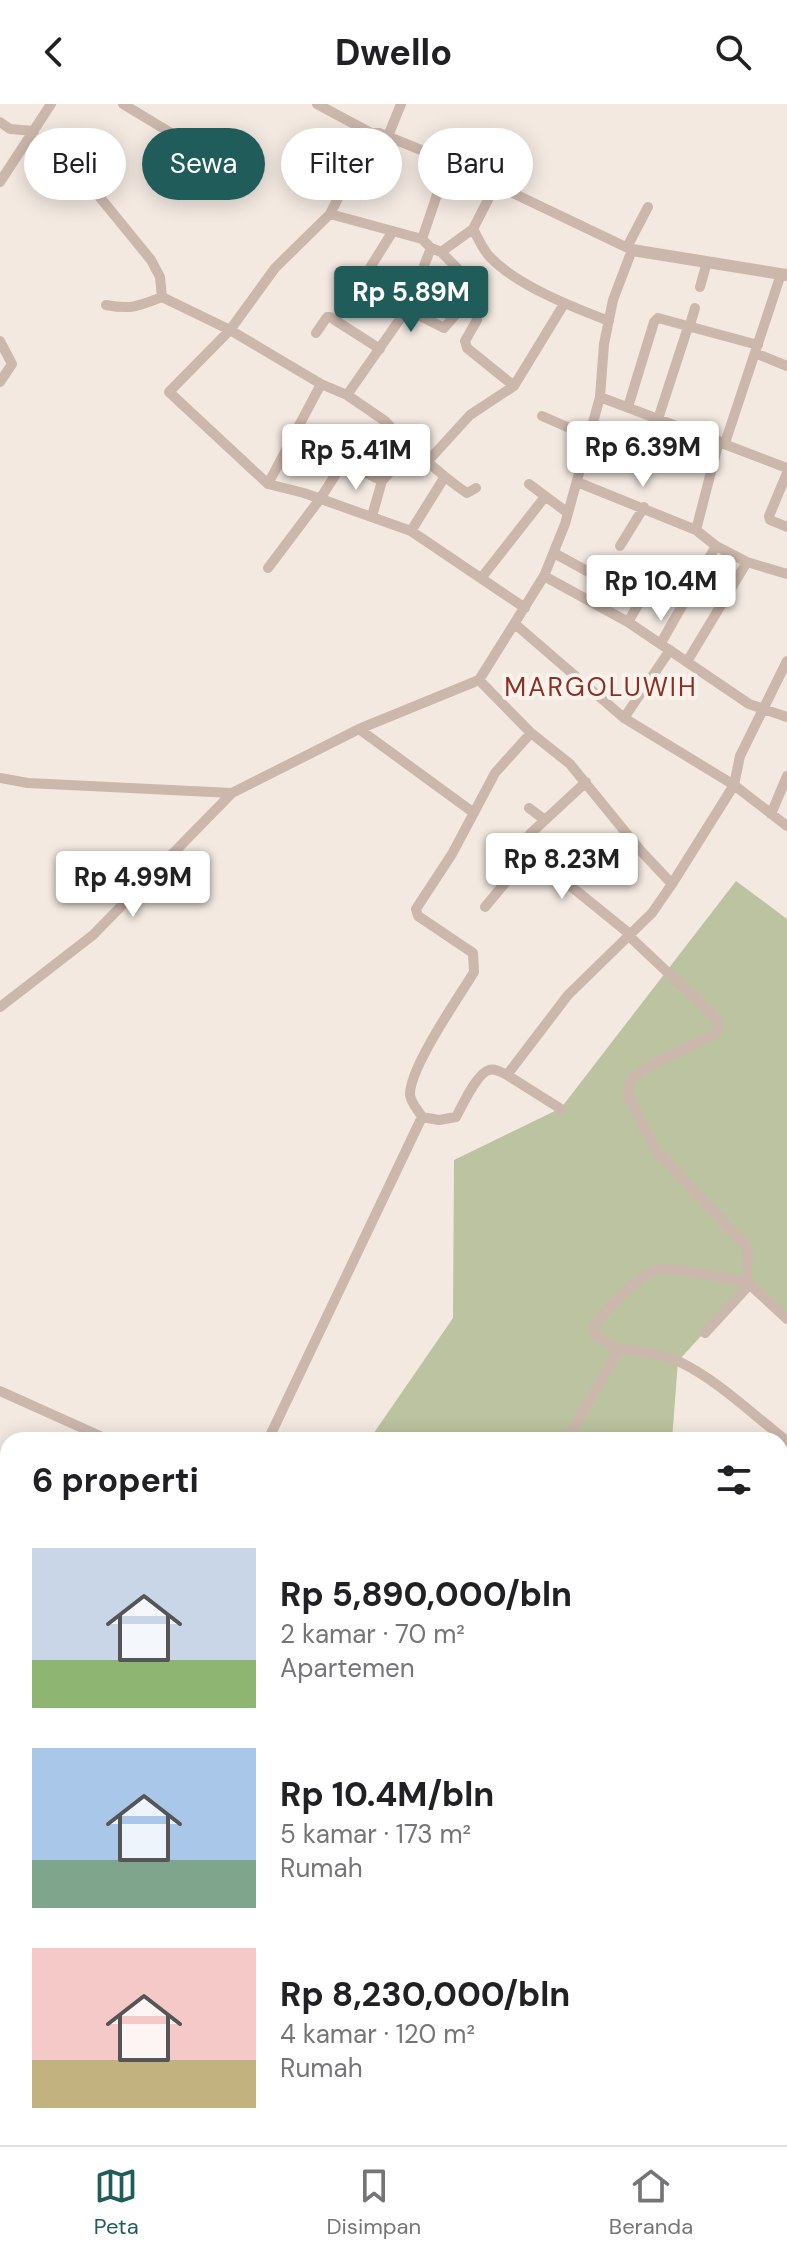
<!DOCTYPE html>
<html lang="id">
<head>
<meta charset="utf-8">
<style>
	body { margin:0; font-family:"DM Sans",sans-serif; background:#f6f6f6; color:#202124; height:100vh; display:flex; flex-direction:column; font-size:30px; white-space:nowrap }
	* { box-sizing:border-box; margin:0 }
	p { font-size:26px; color:#757577 }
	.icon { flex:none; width:44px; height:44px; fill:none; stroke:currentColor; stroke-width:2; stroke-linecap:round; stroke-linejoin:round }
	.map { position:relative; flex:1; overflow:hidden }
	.side { position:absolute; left:0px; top:1328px; width:788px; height:714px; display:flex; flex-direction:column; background:#fff; border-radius:24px 24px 0 0; box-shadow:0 4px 20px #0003 }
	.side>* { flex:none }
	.banner { position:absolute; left:24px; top:24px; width:740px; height:72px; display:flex; gap:16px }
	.price { position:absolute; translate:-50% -68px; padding:0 18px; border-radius:8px; background:#fff; color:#222; font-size:26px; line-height:52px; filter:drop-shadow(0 2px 4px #0008) }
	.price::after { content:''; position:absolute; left:50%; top:48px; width:24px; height:18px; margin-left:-12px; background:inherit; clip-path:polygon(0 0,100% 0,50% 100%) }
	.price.current { background:#205c5a; color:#fff }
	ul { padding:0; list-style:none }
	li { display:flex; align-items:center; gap:24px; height:200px; padding:0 32px }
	li span { display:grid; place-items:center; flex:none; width:224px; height:160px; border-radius:0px; color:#555 }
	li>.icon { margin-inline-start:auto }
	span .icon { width:96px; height:96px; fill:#fffc; stroke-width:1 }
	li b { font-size:34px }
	h2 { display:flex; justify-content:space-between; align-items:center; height:96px; padding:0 32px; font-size:34px }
	.pill { padding:0 28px; border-radius:36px; background:#fff; box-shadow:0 4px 20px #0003; font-size:28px; line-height:72px }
	.pill.current { background:#205c5a; color:#fff }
	header { display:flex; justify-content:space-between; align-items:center; height:104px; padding:0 32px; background:#fff; font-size:36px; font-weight:700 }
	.menu { display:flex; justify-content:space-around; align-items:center; height:112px; border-top:2px solid #e0e0e0; background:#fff; font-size:22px; color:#757577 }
	.menu a { display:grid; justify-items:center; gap:4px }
	.menu .current { color:#205c5a }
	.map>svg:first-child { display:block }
</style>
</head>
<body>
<header><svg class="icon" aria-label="back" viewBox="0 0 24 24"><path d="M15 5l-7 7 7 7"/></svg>Dwello<svg class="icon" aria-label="search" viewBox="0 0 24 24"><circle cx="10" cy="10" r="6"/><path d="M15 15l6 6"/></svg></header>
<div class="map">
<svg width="787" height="2041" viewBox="0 0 787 2041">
	<rect width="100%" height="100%" fill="#f3e9e1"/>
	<!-- green -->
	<path fill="#bbc3a0" d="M736,777l51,38v400l-38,-35 -71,77 -6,79h-303l84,-122 1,-158 107,-52z"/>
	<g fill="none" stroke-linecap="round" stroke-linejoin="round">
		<!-- minor -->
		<path stroke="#ccb7ac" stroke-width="10" d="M123,0l48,29
			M0,18l10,7 24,2
			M388,32l13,-32
			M0,78l51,-78
			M495,82l-22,43 -32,23 -10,-4 -9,-9 -92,-25 -55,54 -45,62 -61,62 99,92 36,9 107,38 114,77
			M98,91l53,65 9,17 2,20 68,33 91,54 26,11 38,26 26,28 -29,32 -10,35
			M330,110l41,-81
			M473,125c5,9 9,19 16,27 27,29 83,51 120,65
			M422,135l26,-77
			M627,143l21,-40
			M441,148l37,37 -1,31 -12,21 2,7 47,38
			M700,183l7,-25
			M353,191l40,-64
			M106,201c25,5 33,1 56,-8
			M407,205l37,19 34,-39
			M689,224l6,-20
			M316,229l11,-16h3l50,32
			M0,237l12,23 -12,18
			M755,249l32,13
			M347,291l60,-86 24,-61
			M600,293l187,71
			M628,303l26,-85 4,-4 100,27
			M542,312l48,21
			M658,315l30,-92
			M725,339l56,-169
			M411,345c20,14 35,31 56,44l9,-5
			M428,357l42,-46 44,-29 50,-82
			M787,369l-18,43 1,4 17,7
			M577,378l119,48 20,16 31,16 40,12
			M268,380l53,-100
			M529,380l39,29
			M696,426l23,-89
			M411,427l33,-53
			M620,442l24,-39
			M554,449l53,29
			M268,464l52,-69 23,-36 3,-1 36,19
			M544,472l84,46 121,82 38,13
			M482,473l62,-79
			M628,518l34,-58
			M515,520l109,94 110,67 53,41
			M661,539l55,-97
			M688,556l59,-98
			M479,576l52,53 39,31 70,86 32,34 62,-99 6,-29 47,-95
			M624,614l46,-68
			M359,625l115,84
			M0,674l28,5 204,10
			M586,678l-56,52 -4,7v9l105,85
			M529,704l16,12
			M771,710l16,-38
			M485,803l45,-54
			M0,903l93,-72 139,-142 127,-64 120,-49 65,-104 21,-52 35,-127 4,-53 9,-44 19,-50 -201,-96 -52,-21h-8l-54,-29
			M507,971l54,34
			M422,1013l17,3 17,-3c6,-11 21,-44 33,-47 6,-2 12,2 18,5l61,-80 84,-82 20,-29
			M747,1178l40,37
			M705,1229l45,-49
			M619,1245c21,2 41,4 61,13 39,19 73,53 107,79
			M0,1287l109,49
			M569,1332l50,-87 -24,-14 -2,-9c14,-16 41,-48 61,-55 16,-6 73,8 93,11l1,-31 -3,-6 -90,-96 -27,-54 2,-15 23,-16 61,-30 4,-5 -1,-10 -88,-83
			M268,1336l154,-323c-4,-7 -11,-14 -12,-22 -1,-27 49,-98 64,-123l-1,-19 -55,-37 -2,-7 36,-55 43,-81 36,-40
			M498,1336l3,-3 10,3
			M780,1448l7,-37
			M780,1494l7,3
			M780,1720l7,3
			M780,1763l7,2
			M780,1938l7,3
			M497,2034h29
			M388,2041v-7
			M684,2041l2,-7"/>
		<!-- tertiary -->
		<path stroke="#ccb7ac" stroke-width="12" d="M632,146l155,25"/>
	</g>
	<g text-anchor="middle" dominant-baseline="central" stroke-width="8" stroke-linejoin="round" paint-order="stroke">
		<!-- quarter labels -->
		<g font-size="26" letter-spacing="2" fill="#893224" stroke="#faf3ed">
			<text x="601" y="583">MARGOLUWIH</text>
		</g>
	</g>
</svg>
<b class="price current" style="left:411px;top:230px">Rp 5.89M</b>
<b class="price" style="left:643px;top:385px">Rp 6.39M</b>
<b class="price" style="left:356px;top:388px">Rp 5.41M</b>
<b class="price" style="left:661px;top:519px">Rp 10.4M</b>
<b class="price" style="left:562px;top:797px">Rp 8.23M</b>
<b class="price" style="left:133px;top:815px">Rp 4.99M</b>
<div class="banner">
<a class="pill">Beli</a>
<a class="pill current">Sewa</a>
<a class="pill">Filter</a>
<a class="pill">Baru</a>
</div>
<section class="side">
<h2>6 properti<svg class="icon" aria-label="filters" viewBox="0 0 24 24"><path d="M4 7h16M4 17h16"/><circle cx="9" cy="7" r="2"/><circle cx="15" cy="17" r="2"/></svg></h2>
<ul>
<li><span style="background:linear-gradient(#c9d6e8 70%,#8fb573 0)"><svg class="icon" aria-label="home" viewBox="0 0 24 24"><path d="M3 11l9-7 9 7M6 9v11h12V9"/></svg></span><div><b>Rp 5,890,000/bln</b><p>2 kamar · 70 m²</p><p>Apartemen</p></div></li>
<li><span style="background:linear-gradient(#a9c7e8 70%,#7fa58c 0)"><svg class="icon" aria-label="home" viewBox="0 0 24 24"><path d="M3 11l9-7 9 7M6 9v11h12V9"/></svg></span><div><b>Rp 10.4M/bln</b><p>5 kamar · 173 m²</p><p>Rumah</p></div></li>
<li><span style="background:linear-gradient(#f6c9c9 70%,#c2b280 0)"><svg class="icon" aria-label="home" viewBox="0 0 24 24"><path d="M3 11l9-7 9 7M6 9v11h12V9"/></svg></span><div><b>Rp 8,230,000/bln</b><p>4 kamar · 120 m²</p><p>Rumah</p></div></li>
</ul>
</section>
</div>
<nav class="menu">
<a class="current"><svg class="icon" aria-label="map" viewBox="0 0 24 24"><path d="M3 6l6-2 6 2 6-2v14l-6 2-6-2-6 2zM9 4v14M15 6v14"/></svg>Peta</a>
<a><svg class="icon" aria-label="saved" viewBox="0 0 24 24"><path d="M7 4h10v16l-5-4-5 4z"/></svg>Disimpan</a>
<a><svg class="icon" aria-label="home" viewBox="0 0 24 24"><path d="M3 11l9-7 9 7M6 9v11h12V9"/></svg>Beranda</a>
</nav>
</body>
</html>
